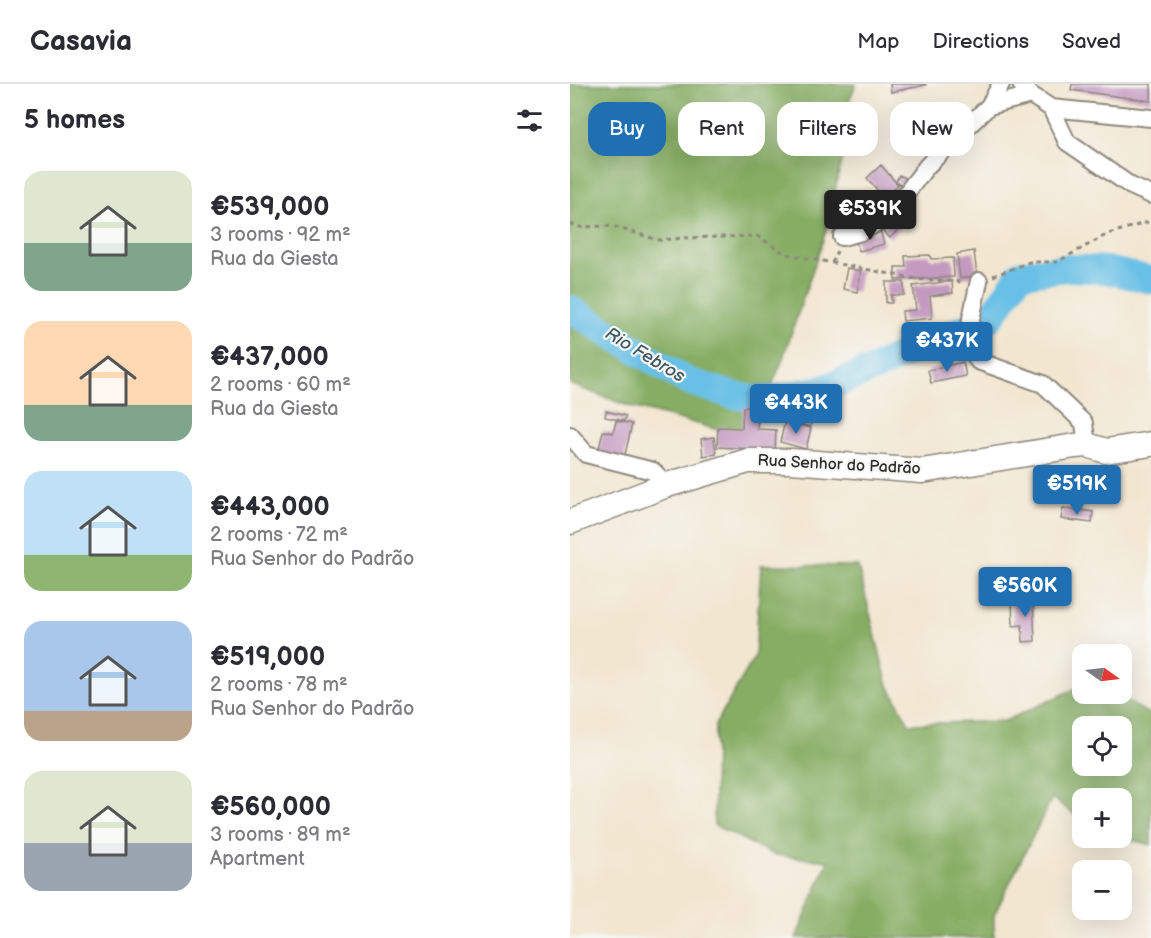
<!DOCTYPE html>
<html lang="en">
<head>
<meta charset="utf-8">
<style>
	body { margin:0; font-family:"Balsamiq Sans",sans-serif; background:#f7f7f7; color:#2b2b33; height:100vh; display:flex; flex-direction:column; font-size:22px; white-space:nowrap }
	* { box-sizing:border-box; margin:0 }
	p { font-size:20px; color:#7c7c81 }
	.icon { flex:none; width:33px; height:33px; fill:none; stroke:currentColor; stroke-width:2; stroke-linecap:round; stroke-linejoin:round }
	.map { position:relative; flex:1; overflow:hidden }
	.drawer { display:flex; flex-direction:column; background:#fff; width:570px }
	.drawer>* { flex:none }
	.hud { position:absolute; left:18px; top:18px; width:472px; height:54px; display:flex; gap:12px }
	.needle { width:39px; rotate:104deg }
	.buttons { position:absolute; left:502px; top:560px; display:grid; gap:12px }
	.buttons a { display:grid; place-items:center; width:60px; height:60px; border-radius:12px; background:#fff; box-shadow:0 6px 24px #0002; font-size:30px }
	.price { position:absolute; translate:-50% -51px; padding:0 14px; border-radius:6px; background:#1f6fb2; color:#fff; font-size:20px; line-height:39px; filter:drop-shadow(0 2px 3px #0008) }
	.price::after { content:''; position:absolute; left:50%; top:36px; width:18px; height:14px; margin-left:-9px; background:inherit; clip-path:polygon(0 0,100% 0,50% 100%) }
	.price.selected { background:#222; color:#fff }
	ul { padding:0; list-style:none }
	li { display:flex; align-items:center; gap:18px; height:150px; padding:0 24px }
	li span { display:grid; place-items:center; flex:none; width:168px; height:120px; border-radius:18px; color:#555 }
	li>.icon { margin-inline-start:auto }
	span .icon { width:72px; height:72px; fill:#fffc; stroke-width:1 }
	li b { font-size:26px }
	h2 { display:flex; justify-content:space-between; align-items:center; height:72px; padding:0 24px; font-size:26px }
	.tag { padding:0 21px; border-radius:18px; background:#fff; box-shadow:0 6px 24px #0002; font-size:21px; line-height:54px }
	.tag.selected { background:#1f6fb2; color:#fff }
	header { display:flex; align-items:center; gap:36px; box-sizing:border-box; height:84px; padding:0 30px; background:#fff; border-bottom:2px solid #e1e1e2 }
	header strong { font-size:28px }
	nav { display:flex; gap:33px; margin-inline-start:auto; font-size:21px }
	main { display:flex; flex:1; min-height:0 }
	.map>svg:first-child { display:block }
</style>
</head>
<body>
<header>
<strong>Casavia</strong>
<nav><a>Map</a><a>Directions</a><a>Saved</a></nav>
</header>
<main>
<section class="drawer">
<h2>5 homes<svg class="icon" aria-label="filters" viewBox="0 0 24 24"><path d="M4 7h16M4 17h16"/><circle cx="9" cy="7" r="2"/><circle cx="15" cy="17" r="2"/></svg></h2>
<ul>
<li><span style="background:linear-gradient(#dfe7d0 60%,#7fa58c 0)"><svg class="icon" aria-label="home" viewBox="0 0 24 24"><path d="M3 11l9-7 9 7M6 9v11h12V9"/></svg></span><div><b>€539,000</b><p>3 rooms · 92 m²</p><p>Rua da Giesta</p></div></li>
<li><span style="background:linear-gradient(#ffd9b3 70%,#7fa58c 0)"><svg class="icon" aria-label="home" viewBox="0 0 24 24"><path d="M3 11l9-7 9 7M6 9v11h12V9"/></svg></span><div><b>€437,000</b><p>2 rooms · 60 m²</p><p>Rua da Giesta</p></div></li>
<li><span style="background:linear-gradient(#bfe0f5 70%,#8fb573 0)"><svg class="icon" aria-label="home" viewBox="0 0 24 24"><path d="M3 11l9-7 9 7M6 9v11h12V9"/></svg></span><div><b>€443,000</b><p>2 rooms · 72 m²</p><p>Rua Senhor do Padrão</p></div></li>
<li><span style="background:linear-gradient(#a9c7e8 75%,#b9a48a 0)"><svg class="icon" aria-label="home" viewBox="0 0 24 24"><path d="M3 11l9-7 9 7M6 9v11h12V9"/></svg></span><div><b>€519,000</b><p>2 rooms · 78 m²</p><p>Rua Senhor do Padrão</p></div></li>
<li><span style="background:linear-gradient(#dfe7d0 60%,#9aa5b1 0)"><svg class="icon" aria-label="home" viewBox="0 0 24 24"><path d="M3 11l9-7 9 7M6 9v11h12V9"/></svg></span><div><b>€560,000</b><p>3 rooms · 89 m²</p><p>Apartment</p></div></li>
</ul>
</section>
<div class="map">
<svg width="581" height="854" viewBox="0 0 581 854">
	<rect width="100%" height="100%" fill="#f6f6f2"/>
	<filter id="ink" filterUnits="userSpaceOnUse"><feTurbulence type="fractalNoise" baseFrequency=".0167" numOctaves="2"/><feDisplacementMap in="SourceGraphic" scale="12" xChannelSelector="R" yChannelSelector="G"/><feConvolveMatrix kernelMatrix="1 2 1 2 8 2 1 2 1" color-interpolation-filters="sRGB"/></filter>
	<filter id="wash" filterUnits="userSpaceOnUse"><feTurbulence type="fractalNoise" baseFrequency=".008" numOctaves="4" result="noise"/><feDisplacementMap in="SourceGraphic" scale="24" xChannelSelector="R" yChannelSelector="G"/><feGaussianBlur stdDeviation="1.35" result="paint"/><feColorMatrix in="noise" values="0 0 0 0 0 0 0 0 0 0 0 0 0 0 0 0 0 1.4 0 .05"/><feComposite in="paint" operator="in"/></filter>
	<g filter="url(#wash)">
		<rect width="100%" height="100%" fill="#f2e6d0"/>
		<!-- forest -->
		<path fill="#86ad63" stroke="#586c47" stroke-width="1.5" fill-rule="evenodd" d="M0,0h286l-14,35v40l-16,72 -45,133 -32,75 -51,-15 -70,-18 -58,-22z
			M191,481l97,1 29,116 22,42 96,-3 78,-36v8h29l39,22v130l-31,-8h2v-39h-39v23l-31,-23 -58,117v23h-198l32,-77 -54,-6 -60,-30 1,-100 40,-69zM513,642h39v39h-39z"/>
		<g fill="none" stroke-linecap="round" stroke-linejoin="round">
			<!-- river -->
			<path stroke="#69c0e6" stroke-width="28" d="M0,225l117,72 45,14 21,4h21l51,-11 50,-20 42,-20 74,-31 29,-43 47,-6 39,2 45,10"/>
		</g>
		<g id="blocks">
			<!-- building -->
			<path fill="#c499c0" d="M320,0h36v1l-35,7z
				M502,0h79v17l-80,-11z
				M311,81l17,20 -14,13 -17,-20z
				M329,91l13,6 -3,6 -13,-5z
				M323,135l8,8 -11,11 -8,-8z
				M310,146l4,14 -25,7 -4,-13z
				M404,167l3,25 -17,2 -3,-24z
				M360,171l1,4 22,-1 1,19 -59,3v-13h11l-1,-11z
				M277,184l14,3 -4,21 -14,-3z
				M382,197l1,12 -23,3 2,22 -29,3 -1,-10 14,-1 -3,-24z
				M316,198h18v13h-13l1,8h-6z
				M393,278l3,14 -35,7 -3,-13z
				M173,323l16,1 -2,21 19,1 -1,20 -58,-3 1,-20 24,1z
				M234,325l10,3 -4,15 -10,-3z
				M36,327l20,5 -2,5 -19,-4z
				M46,337l16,3 -8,35 -26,-6 5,-22 10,2z
				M215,337l26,7 -5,21 -26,-7z
				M144,353l2,17 -13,2 -2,-17z
				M493,424l30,4 -1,11 -31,-4z
				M463,515l2,42 -12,1 -1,-17 -9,1 -1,-25z"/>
		</g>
	</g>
	<g filter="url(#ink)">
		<use href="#blocks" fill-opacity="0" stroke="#8e887e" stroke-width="1.5"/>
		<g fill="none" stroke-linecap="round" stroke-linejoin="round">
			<defs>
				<path id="street" d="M451,0l10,11 20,13 100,10
					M419,22l42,-11
					M481,24l16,34 64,44 20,9
					M272,153l19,-5 27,-15 39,-51 62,-60 12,-22
					M409,197l-8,38 -3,24 10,18 65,23 41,39 3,22
					M0,351l16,19 67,17 14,14"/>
				<path id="secondary" d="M0,438l97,-37 81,-24h43l131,10 153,-25 12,-1 19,6 45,-7"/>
			</defs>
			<!-- street casing -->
			<use href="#street" stroke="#8e887e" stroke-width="20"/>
			<!-- secondary casing -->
			<use href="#secondary" stroke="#8e887e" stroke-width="27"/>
			<!-- path -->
			<path stroke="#8e887e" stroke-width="3" stroke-dasharray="4.5 4.5" stroke-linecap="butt" d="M0,140l10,3 32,-1 46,14 26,-2 73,-2 29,18 131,25 47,3
				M262,179l5,-12
				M423,192l37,-14h27l51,-28 43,-13"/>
			<!-- street -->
			<use href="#street" stroke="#fff" stroke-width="16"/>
			<!-- secondary -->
			<use href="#secondary" stroke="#fff" stroke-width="24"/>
		</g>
	</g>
	<g text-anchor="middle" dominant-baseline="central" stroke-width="4.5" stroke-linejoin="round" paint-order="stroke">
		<!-- street labels -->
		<g font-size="16" fill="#2b2b2b" stroke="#f6f6f2">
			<text transform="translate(269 381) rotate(3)">Rua Senhor do Padrão</text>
		</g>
		<!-- water labels -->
		<g font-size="18" font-style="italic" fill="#3e5863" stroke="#f6f6f2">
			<text transform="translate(75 271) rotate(31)">Rio Febros</text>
		</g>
	</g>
</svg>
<div class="buttons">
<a><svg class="needle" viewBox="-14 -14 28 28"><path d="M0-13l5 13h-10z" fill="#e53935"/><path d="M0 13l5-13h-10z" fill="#7c7c81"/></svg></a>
<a><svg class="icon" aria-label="locate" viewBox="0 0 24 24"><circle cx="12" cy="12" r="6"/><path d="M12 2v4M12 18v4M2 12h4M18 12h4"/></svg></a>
<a>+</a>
<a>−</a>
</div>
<b class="price selected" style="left:300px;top:157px">€539K</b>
<b class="price" style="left:377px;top:289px">€437K</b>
<b class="price" style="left:226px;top:351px">€443K</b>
<b class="price" style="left:507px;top:432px">€519K</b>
<b class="price" style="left:455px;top:534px">€560K</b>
<div class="hud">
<a class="tag selected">Buy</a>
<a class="tag">Rent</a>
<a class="tag">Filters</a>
<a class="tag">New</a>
</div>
</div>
</main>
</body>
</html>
